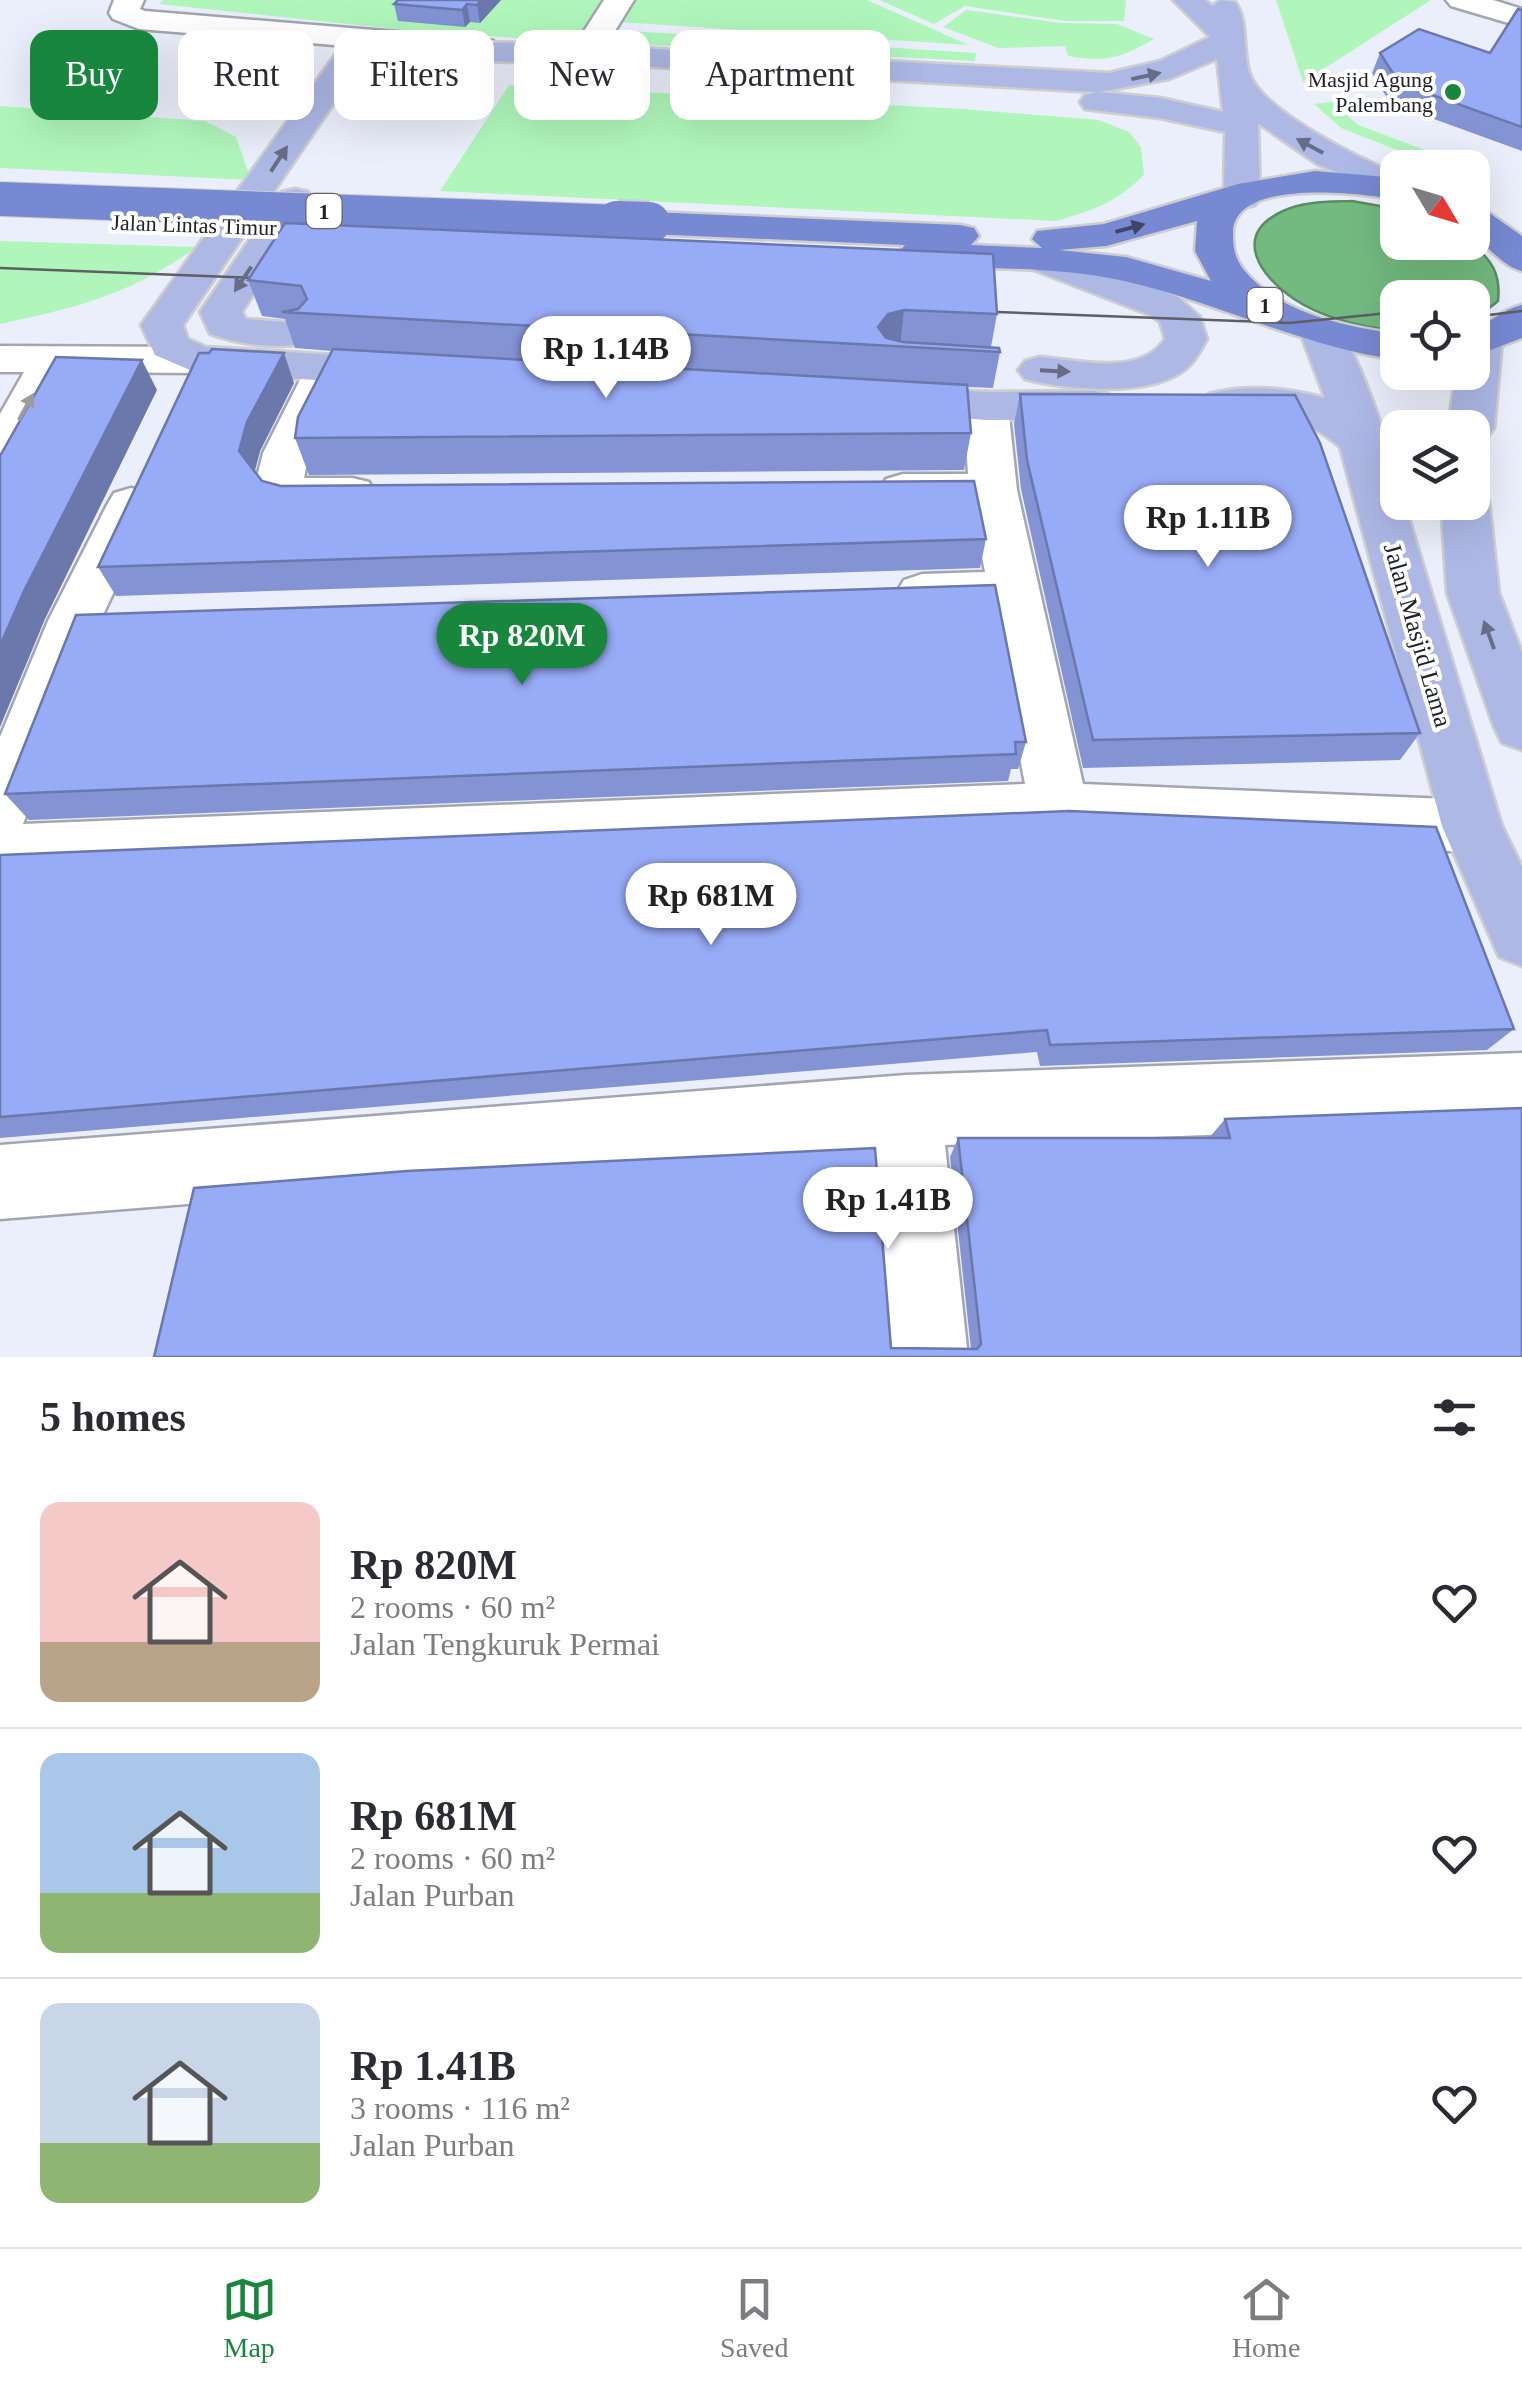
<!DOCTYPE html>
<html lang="en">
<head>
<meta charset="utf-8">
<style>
	body { margin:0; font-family:"Times New Roman",serif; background:#f7f7f7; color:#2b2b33; height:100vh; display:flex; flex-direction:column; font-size:38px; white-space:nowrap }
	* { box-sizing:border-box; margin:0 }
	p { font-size:32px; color:#7c7c81 }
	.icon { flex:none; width:55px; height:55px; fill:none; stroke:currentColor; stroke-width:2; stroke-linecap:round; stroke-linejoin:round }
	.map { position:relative; height:1357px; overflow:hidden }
	.details { display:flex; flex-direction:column; background:#fff; flex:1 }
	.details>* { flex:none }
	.banner { position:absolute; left:30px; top:30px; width:1000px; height:90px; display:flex; gap:20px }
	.needle { width:65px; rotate:128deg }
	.buttons { position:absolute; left:1380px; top:150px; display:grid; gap:20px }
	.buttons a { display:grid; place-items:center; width:110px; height:110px; border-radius:20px; background:#fff; box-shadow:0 10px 40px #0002; font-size:50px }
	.price { position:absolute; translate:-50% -85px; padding:0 22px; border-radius:35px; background:#fff; color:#222; font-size:32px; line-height:65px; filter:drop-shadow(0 2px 5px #0008) }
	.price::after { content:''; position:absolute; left:50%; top:60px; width:30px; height:22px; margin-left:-15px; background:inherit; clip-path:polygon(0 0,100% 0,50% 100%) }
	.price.selected { background:#19863d; color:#fff }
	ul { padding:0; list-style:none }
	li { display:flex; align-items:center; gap:30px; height:250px; padding:0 40px }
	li+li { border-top:2px solid #e1e1e2 }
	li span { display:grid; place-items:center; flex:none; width:280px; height:200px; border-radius:20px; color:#555 }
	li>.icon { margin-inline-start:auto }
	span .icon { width:120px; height:120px; fill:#fffc; stroke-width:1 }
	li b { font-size:42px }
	h2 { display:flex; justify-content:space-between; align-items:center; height:120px; padding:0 40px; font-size:42px }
	.chip { padding:0 35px; border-radius:20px; background:#fff; box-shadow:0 10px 40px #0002; font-size:35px; line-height:90px }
	.chip.selected { background:#19863d; color:#fff }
	.tab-bar { display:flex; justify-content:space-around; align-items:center; height:140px; border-top:2px solid #e1e1e2; background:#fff; font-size:28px; color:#7c7c81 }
	.tab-bar a { display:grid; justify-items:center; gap:5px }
	.tab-bar .selected { color:#19863d }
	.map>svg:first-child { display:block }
</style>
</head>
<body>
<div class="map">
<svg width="1522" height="1357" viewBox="0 0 1522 1357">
	<rect width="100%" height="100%" fill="#ebeffb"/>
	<!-- green -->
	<path fill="#b0f6bb" d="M163,0h446l-26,42 -150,-9 -274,-29z
		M631,0h236l102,45 -351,-23z
		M879,0h247l-2,21h-59l-100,-15 -31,18z
		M1276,0h155l-128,82z
		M966,10l95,13 56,1 37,15c-33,19 -48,24 -86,17l-3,-10 -67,2 -55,-21z
		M614,30l362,23 -1,8 -367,-18z
		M509,85l455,24 135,11 30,12 12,15 3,28c-27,27 -52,36 -88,46l-616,-30z
		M1332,102l26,23 72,27 -10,7 -79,-31 -27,-24z
		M0,106l205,15 31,16 15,43 -251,-12z
		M0,241l197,6c-68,48 -118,60 -197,77z"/>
	<!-- water -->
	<path fill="#73ba80" stroke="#5a8c65" stroke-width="2.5" d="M1352,201l45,8 1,33 73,1c21,17 30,31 27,58l-25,20 -1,-23h-74l-1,33c-35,-4 -73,-12 -103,-32 -34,-23 -63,-64 -11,-88 21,-10 46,-9 69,-10z"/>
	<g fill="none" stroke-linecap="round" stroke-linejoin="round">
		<defs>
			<path id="minor" d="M114,0h30l-4,9 5,2 337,28 11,2 5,7 -5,7 -11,2 -343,-28 -26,-10 -4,-6z
				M604,0h30l-37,60h-22l-5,-7z
				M1446,0h47l29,9v18l-71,-21z
				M0,346l197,1 15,4 6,9 -6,9 -15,4 -129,-1 -52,92 -16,4v-54l24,-42h-24z
				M328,355l15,4 7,9 -41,85 -5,25h48l17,4 7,12 -7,12c-20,5 -73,11 -92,1 -9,-5 -15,-17 -21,-26l7,-28 43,-85 7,-9z
				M986,392l16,4 6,10 9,84 66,294 389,16 21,8 9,18 -9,18 -21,8 -413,-19 -1059,46v-142l48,-116 59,-116 7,-12 17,-5 17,5 7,12 -55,116 -77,203 1002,-40 -33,-174 -70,2 -18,-6 -8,-13 8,-13 18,-6 63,-2 -13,-66h-69l-17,-5 -7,-11 7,-11 17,-5h65l-4,-68 6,-10z
				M1522,1053v70l-577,22 23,212h-80l-15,-208 -873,70v-74l906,-70z"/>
			<path id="major" d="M1173,0h32l7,6 9,-6 14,2c15,21 6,52 16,75 16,36 110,83 147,97v24l-81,-34 -59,-41 2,74 -5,8 -13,3 -13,-3 -5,-8 1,-65 -65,-14 -75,-9 -5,-7 5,-7 12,-3 -459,-26 -273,-9 -182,268 5,14 18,8 194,12 15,4 7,9 -7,9 -15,4 -203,-12 -42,-18 -14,-30 204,-284 199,2 565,30 51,-12 50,-24zM1217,59l6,53 -63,-14 -61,-6 70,-13z
				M295,189l13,3 5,8 -71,112 4,7 64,5 6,9 -6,9c-32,8 -69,3 -100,-8l-10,-22 82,-120z
				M1043,248l135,49 22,20 7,22c-5,8 -10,19 -17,26 -33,34 -123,25 -165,14l-7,-9 7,-9 15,-4c38,3 100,20 125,-18l-5,-17 -10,-7 -121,-47 -6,-8 6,-8z
				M1321,319l15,4c24,36 62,137 62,179h6l98,324 20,41v99l-23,-9 -57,-131 -102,-379c-56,-47 -72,-18 -131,-33l-6,-10 6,-10c37,-10 79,-6 116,4l-25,-66 6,-9z
				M1481,328l15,4 6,9 -8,87 -7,10 -15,4v-14h-24l8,-56h16v-42z
				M895,387l91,5 108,-1 16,4 6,10 -6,10 -16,4 -108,1 -107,-9 -6,-10 6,-10z
				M1472,488l10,2 7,12 10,91 23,60v97l-20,-7 -8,-16 -47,-134 -6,-91h31z"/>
			<path id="highway" d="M1315,171l83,7v22c-35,-7 -167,-23 -165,34 0,14 2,25 11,36 34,43 102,57 154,64v26c-95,-13 -181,-58 -274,-79 -67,-15 -140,-12 -208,-15l-14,-4 -5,-8 8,-9 -256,-11 -13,-3 -6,-8 6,-8 13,-3 311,13 14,3 5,8 -8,9 71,3 -10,-9 5,-8 67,-7 134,-40zM1197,221l-2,30 16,30 -85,-24 -67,-7 47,-4z
				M1472,207l13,3 37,26v35c-20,-5 -32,-24 -50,-36z
				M1522,305v33l-50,19v-28c19,-6 31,-20 50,-24z"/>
		</defs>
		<!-- minor casing -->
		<use href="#minor" stroke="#a2a6b1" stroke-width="5"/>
		<!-- major casing -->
		<use href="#major" stroke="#cececf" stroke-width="5"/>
		<!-- highway casing -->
		<use href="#highway" stroke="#cececf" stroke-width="5"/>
		<!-- minor -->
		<use href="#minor" fill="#fff" fill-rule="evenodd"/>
		<!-- major -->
		<use href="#major" fill="#adb8e5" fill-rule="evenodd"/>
		<!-- highway -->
		<use href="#highway" fill="#7789d3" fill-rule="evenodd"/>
		<!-- tram -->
		<path stroke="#5d5f65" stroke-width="2.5" d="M0,268l279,11
			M968,311l321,12 109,-11
			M1472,317l50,-6"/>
		<defs>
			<path id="highway-bridge-far1" d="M0,199l649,24"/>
			<path id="highway-bridge" d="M617,222l32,1"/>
		</defs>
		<!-- highway-bridge-far1 casing -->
		<use href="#highway-bridge-far1" stroke="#cececf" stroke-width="36" stroke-linecap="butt"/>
		<!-- highway-bridge casing -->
		<use href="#highway-bridge" stroke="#cececf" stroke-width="46" stroke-linecap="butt"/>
		<!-- highway-bridge-far1 -->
		<use href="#highway-bridge-far1" stroke="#7789d3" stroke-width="34"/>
		<!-- highway-bridge -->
		<use href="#highway-bridge" stroke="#7789d3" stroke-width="42"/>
	</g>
	<!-- wall -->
	<path fill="#8393d4" d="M398,0h103l-21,23 -10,-1 -5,5 -67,-6 -4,-17z
		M1522,10v141l-132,-48 -18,-30 8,-20h110z
		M248,280l749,34 -6,33 9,5 -7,36 -25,-1 3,46 -7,37 -655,5 -14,-37 37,-87 -37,-3 -10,-29 -23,-3z
		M294,383l-34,68 -5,20 7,10 19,5 705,53 -6,29 -864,28 -18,-29z
		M1020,394l400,339 -20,27 -317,8 -62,-279 -7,-65z
		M1026,742l-8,27h-7l-3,12 -979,39 -24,-26z
		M0,855l1514,174 -27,21 -447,16 -3,-14 -1037,86z
		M1225,1119l297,238 -631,-9 80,1 -21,-192 8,-19h251z"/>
	<!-- shaded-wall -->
	<path fill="#6a78ac" d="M482,0h19l-21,23 -3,-18z
		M467,4l3,18 -5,5 -3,-17z
		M904,310l-4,36 -24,-1 2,-18 10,-13z
		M284,353l10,30 -34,68 -8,29 -13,-29 8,-29z
		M142,360l15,30 -112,229 -45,108v-81l24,-55z"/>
	<!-- building -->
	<path fill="#98abf6" stroke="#6a78ac" stroke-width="2.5" d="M398,0h84l-5,5 -10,-1 -5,6 -68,-6z
		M1518,9l4,1v117l-123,-44 -19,-30 39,-24 71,24z
		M285,223l708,31 4,60 -93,-4 -16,4 -10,13 8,11 17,4 96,6 1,4 -718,-40 16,-3 9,-10 -6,-13 -53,-6z
		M212,349l72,4 -37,69 -8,29 23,30 19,5 693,-5 12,58 -888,28 101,-214h10z
		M333,349l634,36 4,48 -676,5 3,-21z
		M56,357l86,3 -118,231 -24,55v-190z
		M1020,394l275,1 25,48 100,290 -327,7 -66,-280z
		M995,585l31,157h-11l1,12 -1011,40 71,-179z
		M1069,811l367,16 78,202 -464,16 -3,-15 -1047,87v-262z
		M1522,1108v249h-1368l40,-169 213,-17 468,-23 16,200 86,1 4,-5 -23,-206h272l-5,-19z"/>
	<!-- one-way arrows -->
	<defs><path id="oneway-solid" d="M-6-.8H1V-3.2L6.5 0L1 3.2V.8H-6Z" transform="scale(2.5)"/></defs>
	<g fill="#676d86">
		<use href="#oneway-solid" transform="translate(1146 76) rotate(-12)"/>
		<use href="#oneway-solid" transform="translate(1310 146) rotate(-152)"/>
		<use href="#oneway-solid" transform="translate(279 159) rotate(-57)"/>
		<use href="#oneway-solid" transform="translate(243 279) rotate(124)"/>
		<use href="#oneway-solid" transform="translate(1055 371) rotate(3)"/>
		<use href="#oneway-solid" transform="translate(1489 635) rotate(-110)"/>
	</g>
	<use fill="#3f4663" href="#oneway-solid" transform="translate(1130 228) rotate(-15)"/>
	<use fill="#9b9c9d" href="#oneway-solid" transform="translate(26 407) rotate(-61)"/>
	<!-- markers -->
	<circle fill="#19863d" stroke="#fff" stroke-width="4" cx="1453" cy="92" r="10"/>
	<g text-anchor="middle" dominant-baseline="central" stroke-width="8" stroke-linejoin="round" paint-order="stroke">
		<!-- far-poi labels -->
		<g font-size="22" fill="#212226" stroke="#fff" text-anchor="end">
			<text x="1433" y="79">Masjid Agung<tspan x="1433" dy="25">Palembang</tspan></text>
		</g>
		<!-- shield labels -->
		<g fill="#fff" stroke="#646467" stroke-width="2.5">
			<rect x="306.5" y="194" width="35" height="34" rx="8"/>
			<rect x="1247.5" y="288" width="35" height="34" rx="8"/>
		</g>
		<g font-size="22" font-weight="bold" fill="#212226">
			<text x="324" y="211">1</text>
			<text x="1265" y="305">1</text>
		</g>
		<!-- far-street labels -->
		<g font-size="22" fill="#212226" stroke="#fff">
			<text transform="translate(194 225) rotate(2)">Jalan Lintas Timur</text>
		</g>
		<!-- street labels -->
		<g font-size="25" fill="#212226" stroke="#fff">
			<text transform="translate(1418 635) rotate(74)">Jalan Masjid Lama</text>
		</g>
	</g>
</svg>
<div class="buttons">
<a><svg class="needle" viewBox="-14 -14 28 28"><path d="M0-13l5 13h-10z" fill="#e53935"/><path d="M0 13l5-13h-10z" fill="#7c7c81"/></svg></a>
<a><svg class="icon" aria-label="locate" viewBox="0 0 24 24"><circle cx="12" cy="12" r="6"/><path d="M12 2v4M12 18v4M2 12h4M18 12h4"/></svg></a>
<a><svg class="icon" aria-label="layers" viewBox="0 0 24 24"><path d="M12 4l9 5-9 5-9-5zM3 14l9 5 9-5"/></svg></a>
</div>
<b class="price" style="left:606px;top:401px">Rp 1.14B</b>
<b class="price" style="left:1208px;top:570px">Rp 1.11B</b>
<b class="price selected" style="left:522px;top:688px">Rp 820M</b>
<b class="price" style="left:711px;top:948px">Rp 681M</b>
<b class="price" style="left:888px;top:1252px">Rp 1.41B</b>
<div class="banner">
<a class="chip selected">Buy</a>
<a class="chip">Rent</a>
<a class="chip">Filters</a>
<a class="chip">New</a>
<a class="chip">Apartment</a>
</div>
</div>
<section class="details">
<h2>5 homes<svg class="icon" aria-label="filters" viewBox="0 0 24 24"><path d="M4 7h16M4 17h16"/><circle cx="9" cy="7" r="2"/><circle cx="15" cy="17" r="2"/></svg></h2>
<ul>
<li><span style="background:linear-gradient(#f6c9c9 70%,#b9a48a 0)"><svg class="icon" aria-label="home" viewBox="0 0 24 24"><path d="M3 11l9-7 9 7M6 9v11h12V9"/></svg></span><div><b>Rp 820M</b><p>2 rooms · 60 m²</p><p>Jalan Tengkuruk Permai</p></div><svg class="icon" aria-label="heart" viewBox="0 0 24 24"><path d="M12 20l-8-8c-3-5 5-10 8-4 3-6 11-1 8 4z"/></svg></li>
<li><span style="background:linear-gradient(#a9c7e8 70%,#8fb573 0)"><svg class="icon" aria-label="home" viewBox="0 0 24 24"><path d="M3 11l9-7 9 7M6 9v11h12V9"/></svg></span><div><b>Rp 681M</b><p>2 rooms · 60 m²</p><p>Jalan Purban</p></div><svg class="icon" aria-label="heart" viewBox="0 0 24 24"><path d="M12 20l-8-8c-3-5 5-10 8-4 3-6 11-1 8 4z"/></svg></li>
<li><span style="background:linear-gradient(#c9d6e8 70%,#8fb573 0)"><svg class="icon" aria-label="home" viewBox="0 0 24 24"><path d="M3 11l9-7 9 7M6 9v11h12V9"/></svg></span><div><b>Rp 1.41B</b><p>3 rooms · 116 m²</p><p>Jalan Purban</p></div><svg class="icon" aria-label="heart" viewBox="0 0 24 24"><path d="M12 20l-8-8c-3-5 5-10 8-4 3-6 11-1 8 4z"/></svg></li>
</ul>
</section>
<nav class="tab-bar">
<a class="selected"><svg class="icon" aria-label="map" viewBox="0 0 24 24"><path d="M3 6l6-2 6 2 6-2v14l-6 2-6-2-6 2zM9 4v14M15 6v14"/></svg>Map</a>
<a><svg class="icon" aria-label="saved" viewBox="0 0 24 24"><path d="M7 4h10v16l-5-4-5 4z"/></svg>Saved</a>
<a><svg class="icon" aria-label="home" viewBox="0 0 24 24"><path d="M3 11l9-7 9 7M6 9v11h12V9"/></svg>Home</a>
</nav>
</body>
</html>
